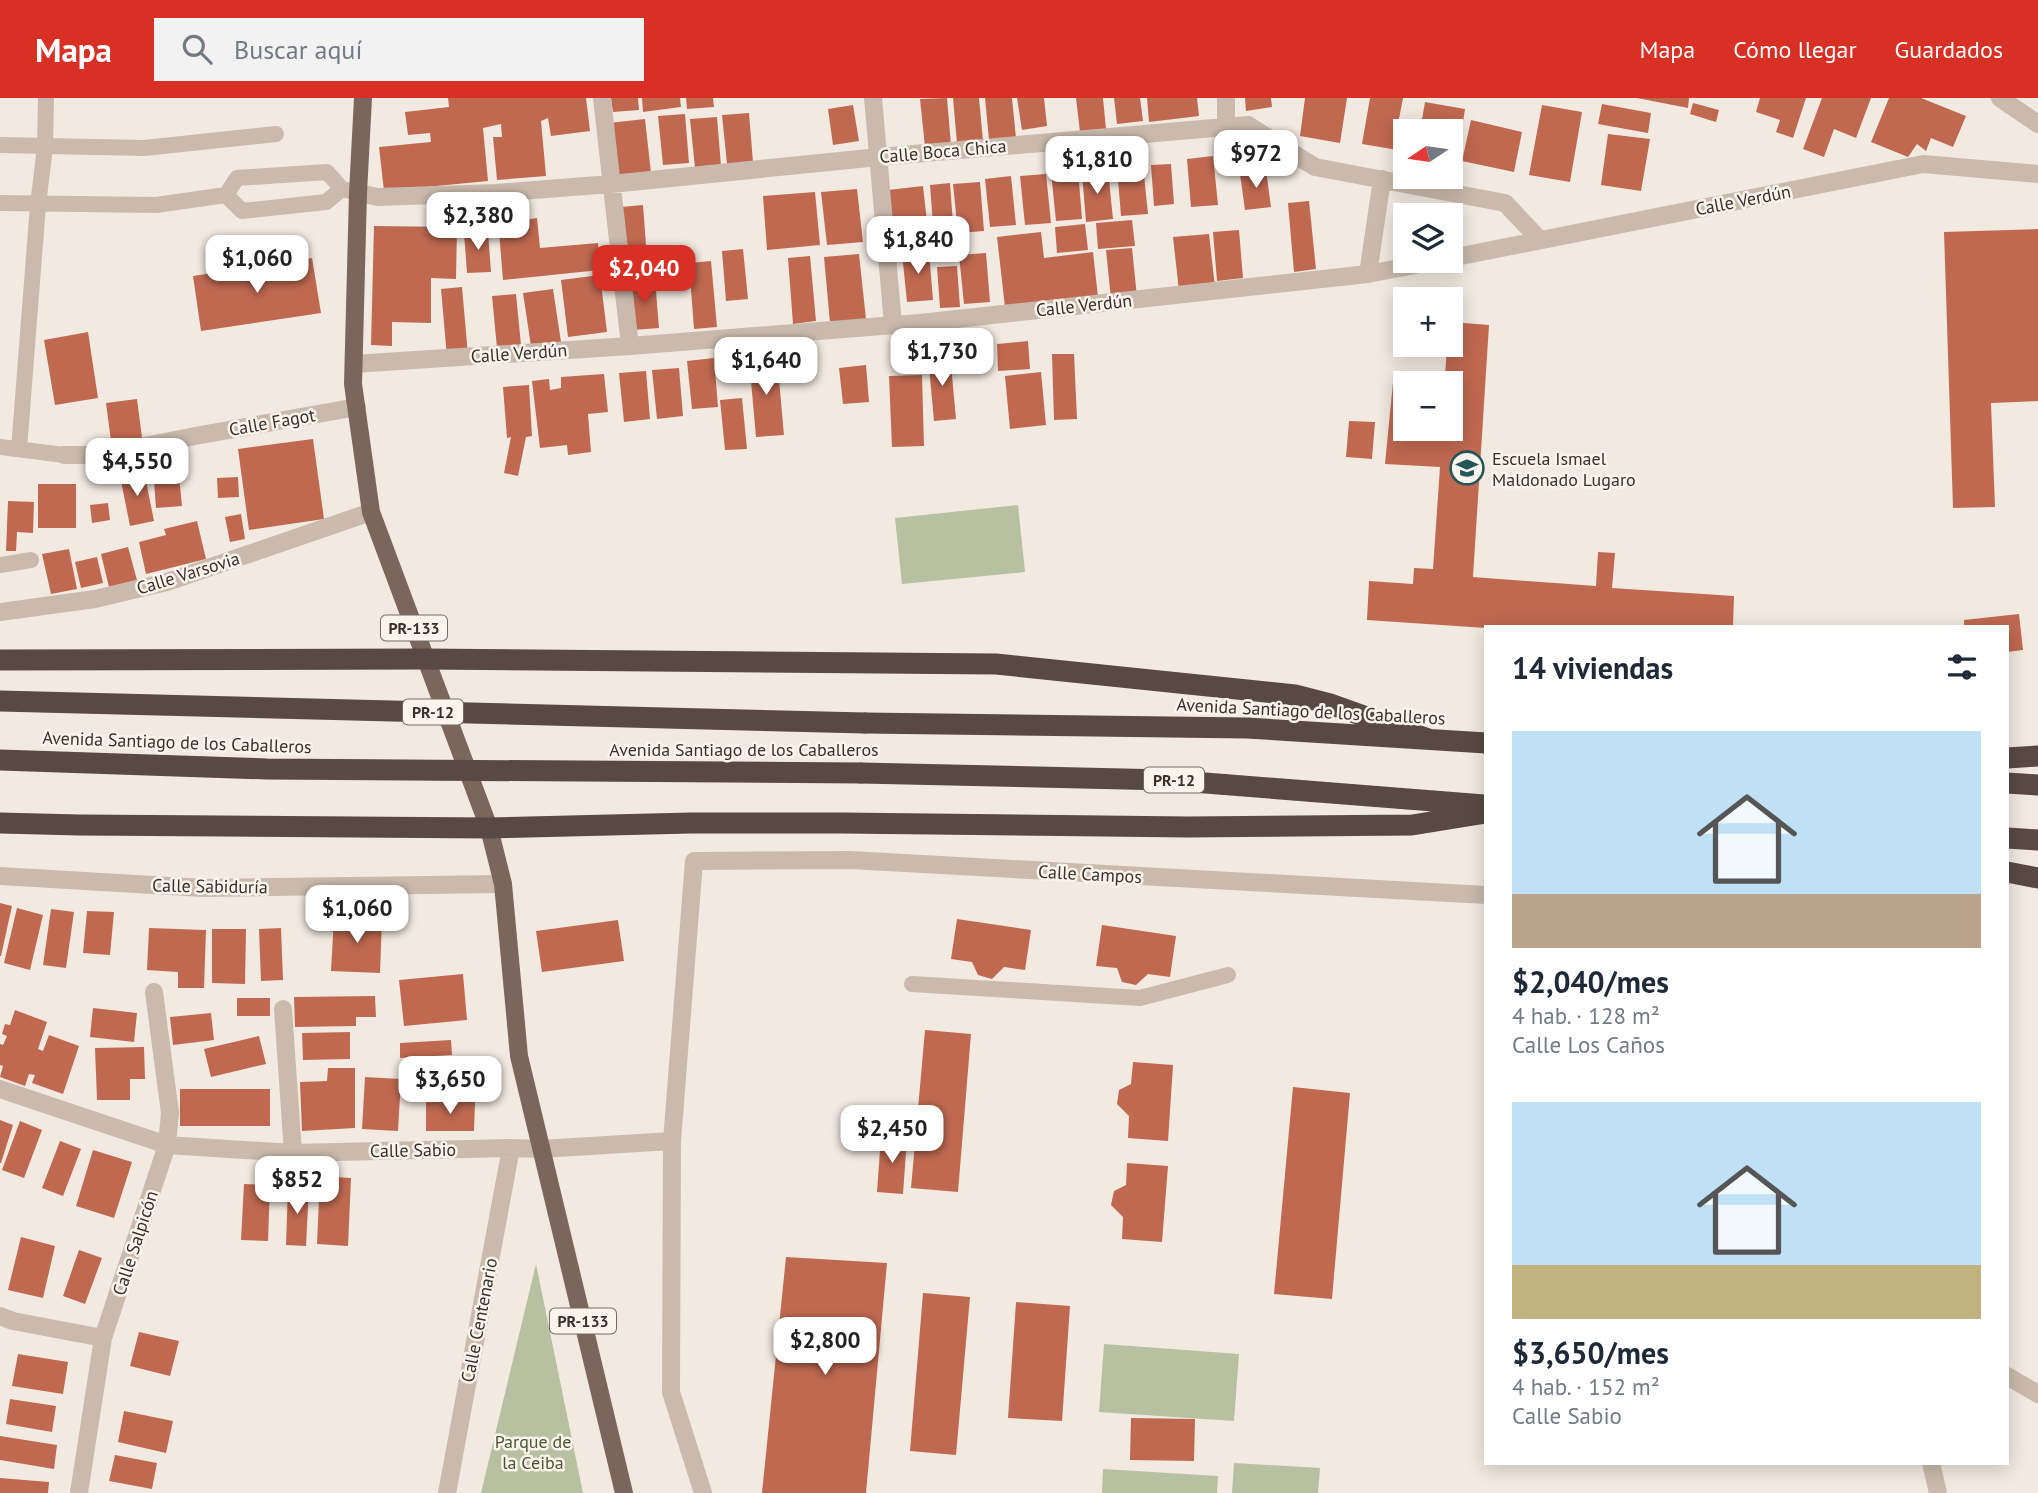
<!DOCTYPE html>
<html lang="es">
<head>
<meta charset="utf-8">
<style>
	body { margin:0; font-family:"PT Sans",sans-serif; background:#f2f2f3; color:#1f2937; height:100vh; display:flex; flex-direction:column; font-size:26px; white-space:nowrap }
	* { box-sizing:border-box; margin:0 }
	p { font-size:23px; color:#747a83 }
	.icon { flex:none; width:38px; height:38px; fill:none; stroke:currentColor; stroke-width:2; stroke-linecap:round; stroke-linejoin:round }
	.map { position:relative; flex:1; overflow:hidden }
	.details { position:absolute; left:1484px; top:527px; width:525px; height:840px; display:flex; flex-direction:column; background:#fff; border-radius:0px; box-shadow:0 4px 18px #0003 }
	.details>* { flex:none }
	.needle { width:46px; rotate:257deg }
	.buttons { position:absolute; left:1393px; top:21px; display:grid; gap:14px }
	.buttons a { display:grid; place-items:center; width:70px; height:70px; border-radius:0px; background:#fff; box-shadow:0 4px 18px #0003; font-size:35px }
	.price { position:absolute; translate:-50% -60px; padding:0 16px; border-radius:14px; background:#fff; color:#222; font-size:23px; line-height:46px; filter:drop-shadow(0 2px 4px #0008) }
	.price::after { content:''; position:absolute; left:50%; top:42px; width:21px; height:16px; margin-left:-10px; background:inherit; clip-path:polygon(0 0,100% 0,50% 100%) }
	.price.active { background:#d93025; color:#fff }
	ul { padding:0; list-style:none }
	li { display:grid; align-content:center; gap:14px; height:371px; padding:0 28px }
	li span { display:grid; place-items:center; height:217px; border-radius:0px; color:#555 }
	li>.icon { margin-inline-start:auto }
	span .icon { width:126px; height:126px; fill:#fffc; stroke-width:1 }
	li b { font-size:30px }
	h2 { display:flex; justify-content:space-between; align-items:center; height:84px; padding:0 28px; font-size:30px }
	header { display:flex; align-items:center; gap:42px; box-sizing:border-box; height:98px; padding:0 35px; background:#d93025; color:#fff }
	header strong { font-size:33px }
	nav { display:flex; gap:38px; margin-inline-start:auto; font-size:24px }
	.search { width:490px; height:63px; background:#f2f2f3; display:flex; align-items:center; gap:18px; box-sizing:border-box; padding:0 24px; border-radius:0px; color:#747a83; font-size:26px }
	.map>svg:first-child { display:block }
</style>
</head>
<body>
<header>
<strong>Mapa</strong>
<div class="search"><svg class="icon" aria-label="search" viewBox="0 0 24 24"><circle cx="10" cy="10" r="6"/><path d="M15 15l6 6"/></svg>Buscar aquí</div>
<nav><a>Mapa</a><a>Cómo llegar</a><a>Guardados</a></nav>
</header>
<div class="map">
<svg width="2038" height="1395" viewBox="0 0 2038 1395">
	<rect width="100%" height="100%" fill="#f2eae1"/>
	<!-- park -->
	<path fill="#b7c1a1" d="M1018,407l7,67 -123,12 -7,-66z
		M536,1166l47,229h-102z
		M1104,1246l135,10 -5,67 -135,-9z
		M1234,1365l86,5 -2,25h-86z
		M1103,1371l115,7 -1,17h-115z"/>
	<!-- building -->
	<path fill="#c06951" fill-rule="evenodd" d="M448,0h138l4,33 -39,5 -3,-18 -7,3 5,55 -49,4 -4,-43h9l-1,-13 -18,4 5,53 -104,10 -5,-44 52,-5 -1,-9 -22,2 -3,-23 44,-5z
		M611,0h27l1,12 -26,2z
		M642,0h38l1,9 -38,5z
		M686,0h27l1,9 -27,2z
		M947,0l4,47 -26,2 -5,-48z
		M953,0h26l4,43 -26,2z
		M985,0h27l4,40 -27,2z
		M1017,0h27l3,28 -25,4z
		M1076,0h27l3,31 -26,3z
		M1114,0h26l3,23 -26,3z
		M1147,0h50l2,18 -50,6z
		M1245,0h26l1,9 -26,4z
		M1305,0h42l-7,45 -40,-7z
		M1370,0h33l-5,26 11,1 -1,6h-3l-1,20 -42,-7z
		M1637,0h52l-1,10z
		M1760,0h46l-13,40 -17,-6 4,-12 -24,-8z
		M1822,0h49l-15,40 -22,-9 -10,28 -21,-8z
		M1889,0h32l45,18 -13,31 -22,-9 -5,13 -9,-7 -9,13 -37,-15z
		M1425,4l40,7 -8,52 -6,-1v-29h-31z
		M1693,5l26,7 -3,12 -26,-8z
		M1602,6l49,9 -3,20 -50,-9z
		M853,7l6,36 -26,4 -5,-36z
		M1542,7l40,7 -12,70 -41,-7z
		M749,15l4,49 -26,2 -5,-49z
		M685,16l4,49 -26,2 -5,-49z
		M717,19l4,49 -26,2 -5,-49z
		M645,21l6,54 -36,4 -6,-54z
		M1471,22l51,12 -8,40 -52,-11z
		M1608,36l42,5 -9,52 -40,-6z
		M1213,58l5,49 -27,2 -4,-48z
		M1171,66l3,40 -20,2 -3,-41z
		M1143,67l5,49 -27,2 -4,-49z
		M1078,72l4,49 -26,2 -5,-49z
		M1108,72l5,49 -27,3 -4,-49z
		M1266,72l5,37 -26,3 -5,-36z
		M1046,76l5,49 -26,2 -5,-49z
		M1011,78l5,49 -26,2 -5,-48z
		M980,84l4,49 -26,2 -5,-49z
		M950,85l3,41 -20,1 -3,-40z
		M923,88l6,54 -36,3 -5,-53z
		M857,91l6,53 -36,3 -6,-53z
		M815,94l5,53 -53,5 -4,-54z
		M1309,103l7,68 -22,3 -6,-69z
		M643,107l5,66 -22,2 -5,-66z
		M537,120l3,30 58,-5 2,27 -97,10 -4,-49 21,-3 -1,-7z
		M1132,122l3,26 -37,3 -2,-26z
		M1085,126l3,26 -31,3 -2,-26z
		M374,128l83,1 -1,52 -25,-1v45l-39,-1v24l-21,-1z
		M2038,131v172l-47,2 4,104 -42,1 -9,-276z
		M1239,132l4,48 -26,3 -4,-49z
		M488,133l3,41 -24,1 -3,-40z
		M1041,134l3,26 49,-6 5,45 -93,10 -8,-70z
		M1209,136l6,53 -36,4 -6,-54z
		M1132,150l5,49 -26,2 -5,-49z
		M743,151l5,50 -22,2 -4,-50z
		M929,153l4,49 -26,2 -5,-49z
		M986,155l4,49 -26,2 -5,-49z
		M859,156l7,65 -36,4 -6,-66z
		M810,158l6,65 -23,3 -5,-66z
		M312,160l9,55 -120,18 -8,-55z
		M711,163l6,66 -23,2 -5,-66z
		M957,168l3,41 -20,1 -3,-41z
		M600,177l7,57 -39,5 -7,-57z
		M655,181l4,49 -26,2 -4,-48z
		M462,189l6,68 -21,2 -6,-68z
		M553,191l8,53 -30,4 -8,-53z
		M516,196l5,51 -24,3 -5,-52z
		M1451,224l38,3 -16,252 123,9 2,-34 17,1 -3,35 122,8 -1,30h-247v2l-119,-8 2,-39 44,3 1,-16 19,1 7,-102 -55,-3 9,-92 51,4 2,-31h4zM1405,285h46v46h-46z
		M88,234l10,66 -43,7 -11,-65z
		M1028,243l2,28 -32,2 -1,-27z
		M950,256l6,65 -22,2 -6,-65z
		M1052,256h22l3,65 -23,1z
		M777,259l7,78 -28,2 -7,-78z
		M714,260l4,49 -26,2 -5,-48z
		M866,267l3,37 -26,2 -4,-36z
		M679,270l4,48 -26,3 -5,-49z
		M646,273l4,48 -26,3 -5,-49z
		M1041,274l5,53 -36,4 -5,-53z
		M604,276l4,38 -20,2 3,38 -23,3 -1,-10 -27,3 -8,-67 17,-2 1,11 11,-2v-11z
		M922,277l2,71 -32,1 -3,-71z
		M529,287l3,51 -6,1 -8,39 -14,-3 7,-36 -4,1 -4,-51z
		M742,300l5,51 -22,1 -5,-50z
		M137,301l6,46 -31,4 -6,-46z
		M1349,323l26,1 -3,37 -26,-2z
		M313,341l11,80 -75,11 -11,-81z
		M178,368l4,40 -26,2 -3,-40z
		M144,373l10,50 -24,5 -10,-50z
		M238,379l1,20 -21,1 -1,-20z
		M38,386h38v44h-38z
		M8,403l26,1 -1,31 -16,-1 -1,19h-10z
		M108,405l2,17 -18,3 -2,-18z
		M241,416l4,25 -15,3 -5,-25z
		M197,423l9,38 -60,15 -7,-32 27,-7 -2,-6z
		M128,449l9,33 -28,7 -8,-33z
		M69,451l8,40 -26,5 -9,-40z
		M97,459l6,26 -22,5 -6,-26z
		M2019,516l4,36 -16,2v-26h-43v-6z
		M0,805l12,3 -11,50h-1z
		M17,810l26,7 -13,55 -26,-7z
		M51,811l23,3 -8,56 -23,-3z
		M87,813l27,1 -4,43 -27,-2z
		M334,820l48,1 -2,54 -49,-2z
		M957,821l74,11 -6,40 -21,-3 -12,12 -14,-4 -6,-13 -21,-3z
		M618,822l6,41 -82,11 -6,-41z
		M1102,827l74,11 -6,41 -22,-3 -12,11 -14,-3 -5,-14 -21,-2z
		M149,830l57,2 -2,58h-26v-16l-31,-2z
		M281,830l2,52 -22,1 -2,-52z
		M212,831h34l-1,55 -33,-1z
		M463,876l4,46 -63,6 -5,-46z
		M375,898l1,21h-20v9l-61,1 -1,-30z
		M237,900h33v18h-33z
		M93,910l44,5 -3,29 -44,-5z
		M15,912l32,12 -9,27 5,2 6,-16 30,11 -16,48 -31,-11 3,-8 -6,-1 -4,12 -25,-9 3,-11 -3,-1v-21l3,1 4,-9 -5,-2 3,-10 5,1z
		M211,915l3,27 -41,5 -3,-28z
		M925,932l46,4 -13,158 -47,-4z
		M350,934v27l-47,1 -1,-27z
		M259,938l7,28 -55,13 -7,-28z
		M451,942l1,15 -52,3v-15z
		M144,949l1,32h-15v21h-33l-2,-52z
		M467,961l3,32 -55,4 -3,-31z
		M1133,964l40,3 -5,76 -40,-3 1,-22 -12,-12 2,-14 12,-6z
		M328,970h27v60l-53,3 -2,-49 27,-1z
		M365,979l36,2 -3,52 -36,-2z
		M1293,989l57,6 -18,206 -58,-5z
		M180,991h90v37h-90z
		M426,1004h49l-1,29h-48z
		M0,1022l13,5 -12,38h-1z
		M20,1023l22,9 -18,48 -22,-8z
		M881,1038l26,2 -4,56 -26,-2z
		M60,1043l21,8 -18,47 -21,-8z
		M93,1052l39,12 -18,56 -38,-12z
		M1127,1065l41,3 -6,76 -40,-3 1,-22 -12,-12 3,-14 12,-6z
		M320,1078l31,2 -3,68 -31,-2z
		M244,1086l26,1 -2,56 -27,-1z
		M288,1088l21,1 -3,59 -20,-1z
		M21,1139l34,9 -12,52 -35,-8z
		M79,1152l23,8 -17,46 -22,-8z
		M786,1159l101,6 -21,230h-104z
		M923,1195l47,4 -14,158 -46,-4z
		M1016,1204l54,4 -8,115 -54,-3z
		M139,1234l40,9 -9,35 -40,-10z
		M18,1256l50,8 -5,32 -51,-8z
		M10,1301l46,7 -4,26 -46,-8z
		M124,1313l49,10 -7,32 -48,-11z
		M1131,1320l64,1 -1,42 -64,-1z
		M0,1338l57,9 -3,24 -54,-9z
		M115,1357l42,8 -5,26 -43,-8z
		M0,1380l49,4 -1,11h-48z"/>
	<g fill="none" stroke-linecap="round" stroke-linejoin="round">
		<!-- lane -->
		<path stroke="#cabaad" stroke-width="16" d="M0,47l144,3 132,-14
			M226,97l16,16 84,-9 16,-13
			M0,105l156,2 70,-10 11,-17 90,-6 15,17 16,4
			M0,349l64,8
			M19,351l19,-244 7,-58 1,-49
			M0,467l31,-5
			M912,886l228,14 88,-23"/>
		<!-- street -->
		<path stroke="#cabaad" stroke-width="18" d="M602,0l28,248
			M873,0l20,226
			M1226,0v28
			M2000,0l38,26
			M358,95l20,4 117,-4 116,-9 268,-27 369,-32 67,42 190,36 35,37
			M1451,160l472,-94 115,10
			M1368,176l14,-95
			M354,266l276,-18 290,-23 448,-49 68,-13
			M64,357h36l95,-19 162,-29
			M0,514l95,-13 72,-17 204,-70
			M0,778l203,12 300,-4
			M283,911l10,144
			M0,991l167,56 126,8 218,-5 30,1 131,-8
			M0,1218l13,5 90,17
			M2007,1278l31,18
			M1931,1365l7,30
			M79,1395l24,-155 64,-193 3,-32 -16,-121
			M447,1395l64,-345
			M703,1395l-32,-101 1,-251 22,-280 156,-1 636,35"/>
		<!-- primary -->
		<path stroke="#7a665d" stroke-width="18" d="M363,0l-5,95 -5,191 18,128 118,316 14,56 16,172 105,437"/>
		<!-- highway -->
		<path stroke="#594943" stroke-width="21" d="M0,562l425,-1 571,5 299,31 35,9 98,35
			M865,625l382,5 239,15
			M2007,660l31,-2
			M861,675l306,7 317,25
			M2007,685l31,2
			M0,725l79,2 410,3 202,-5h151l346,4 224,-2 74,-12
			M2007,740l31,2
			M2007,774l31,6"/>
		<!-- highway-bridge -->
		<path stroke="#594943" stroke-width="21" d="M0,603l865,22
			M0,662l267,9 594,4"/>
	</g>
	<!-- icons -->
	<defs>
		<symbol id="school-ring" viewBox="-11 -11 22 22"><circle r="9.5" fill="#faf4ed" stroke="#225659" stroke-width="1.5"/><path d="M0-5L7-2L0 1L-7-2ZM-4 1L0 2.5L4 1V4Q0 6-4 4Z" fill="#225659"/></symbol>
	</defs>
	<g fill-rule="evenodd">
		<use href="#school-ring" x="1448" y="351" width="38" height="38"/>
	</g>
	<g text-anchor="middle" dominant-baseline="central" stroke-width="5" stroke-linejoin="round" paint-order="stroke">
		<!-- shield labels -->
		<g fill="#faf4ed" stroke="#736a65" stroke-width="2">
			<rect x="381" y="517.5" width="66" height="25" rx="5"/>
			<rect x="403" y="601.5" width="60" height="25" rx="5"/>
			<rect x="1144" y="669.5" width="60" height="25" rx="5"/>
			<rect x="550" y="1210.5" width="66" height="25" rx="5"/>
		</g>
		<g font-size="16" font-weight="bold" fill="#392f2b">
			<text x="414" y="530">PR-133</text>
			<text x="433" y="614">PR-12</text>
			<text x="1174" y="682">PR-12</text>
			<text x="583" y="1223">PR-133</text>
		</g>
		<!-- street labels -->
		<g font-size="18" fill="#392f2b" stroke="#faf4ed">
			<text transform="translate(943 53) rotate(-5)">Calle Boca Chica</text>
			<text transform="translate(1743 102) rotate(-11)">Calle Verdún</text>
			<text transform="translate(1084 207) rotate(-6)">Calle Verdún</text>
			<text transform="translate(519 255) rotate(-4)">Calle Verdún</text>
			<text transform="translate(272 324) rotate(-10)">Calle Fagot</text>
			<text transform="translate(188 475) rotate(-17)">Calle Varsovia</text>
			<text transform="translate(1311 613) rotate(3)">Avenida Santiago de los Caballeros</text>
			<text transform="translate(177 644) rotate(2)">Avenida Santiago de los Caballeros</text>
			<text x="744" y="651">Avenida Santiago de los Caballeros</text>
			<text transform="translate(1090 776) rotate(3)">Calle Campos</text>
			<text transform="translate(210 788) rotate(1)">Calle Sabiduría</text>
			<text transform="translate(413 1052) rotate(-1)">Calle Sabio</text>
			<text transform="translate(135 1145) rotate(-72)">Calle Salpicón</text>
			<text transform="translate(479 1222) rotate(-79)">Calle Centenario</text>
		</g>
		<!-- poi labels -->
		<g font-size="18" fill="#392f2b" stroke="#faf4ed" text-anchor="start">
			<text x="1492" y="360">Escuela Ismael<tspan x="1492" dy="21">Maldonado Lugaro</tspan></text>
		</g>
		<!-- park labels -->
		<g font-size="18" fill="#495630" stroke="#faf4ed">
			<text x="533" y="1343">Parque de<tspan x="533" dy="21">la Ceiba</tspan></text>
		</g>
	</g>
</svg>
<div class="buttons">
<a><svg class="needle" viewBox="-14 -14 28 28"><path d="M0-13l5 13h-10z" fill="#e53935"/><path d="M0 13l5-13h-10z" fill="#747a83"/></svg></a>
<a><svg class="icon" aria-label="layers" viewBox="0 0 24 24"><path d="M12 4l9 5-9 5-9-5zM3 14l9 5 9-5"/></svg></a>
<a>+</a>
<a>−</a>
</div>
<b class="price" style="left:1256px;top:92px">$972</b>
<b class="price" style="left:1097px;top:98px">$1,810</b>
<b class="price" style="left:478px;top:154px">$2,380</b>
<b class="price" style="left:918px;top:178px">$1,840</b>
<b class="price" style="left:257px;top:197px">$1,060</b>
<b class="price active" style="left:644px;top:207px">$2,040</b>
<b class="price" style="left:942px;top:290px">$1,730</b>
<b class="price" style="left:766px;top:299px">$1,640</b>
<b class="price" style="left:137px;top:400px">$4,550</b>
<b class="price" style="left:357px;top:847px">$1,060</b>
<b class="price" style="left:450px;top:1018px">$3,650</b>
<b class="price" style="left:892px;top:1067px">$2,450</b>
<b class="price" style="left:297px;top:1118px">$852</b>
<b class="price" style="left:825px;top:1279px">$2,800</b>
<section class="details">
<h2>14 viviendas<svg class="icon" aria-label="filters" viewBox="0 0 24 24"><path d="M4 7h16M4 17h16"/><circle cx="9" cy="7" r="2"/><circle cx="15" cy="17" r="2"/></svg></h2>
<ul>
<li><span style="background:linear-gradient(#bfe0f5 75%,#b9a48a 0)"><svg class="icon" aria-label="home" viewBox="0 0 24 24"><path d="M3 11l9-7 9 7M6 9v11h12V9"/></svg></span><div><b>$2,040/mes</b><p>4 hab. · 128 m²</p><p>Calle Los Caños</p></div></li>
<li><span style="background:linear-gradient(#bfe0f5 75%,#c2b280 0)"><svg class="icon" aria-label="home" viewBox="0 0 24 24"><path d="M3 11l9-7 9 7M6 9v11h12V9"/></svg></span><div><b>$3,650/mes</b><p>4 hab. · 152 m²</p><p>Calle Sabio</p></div></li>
</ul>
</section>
</div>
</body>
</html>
